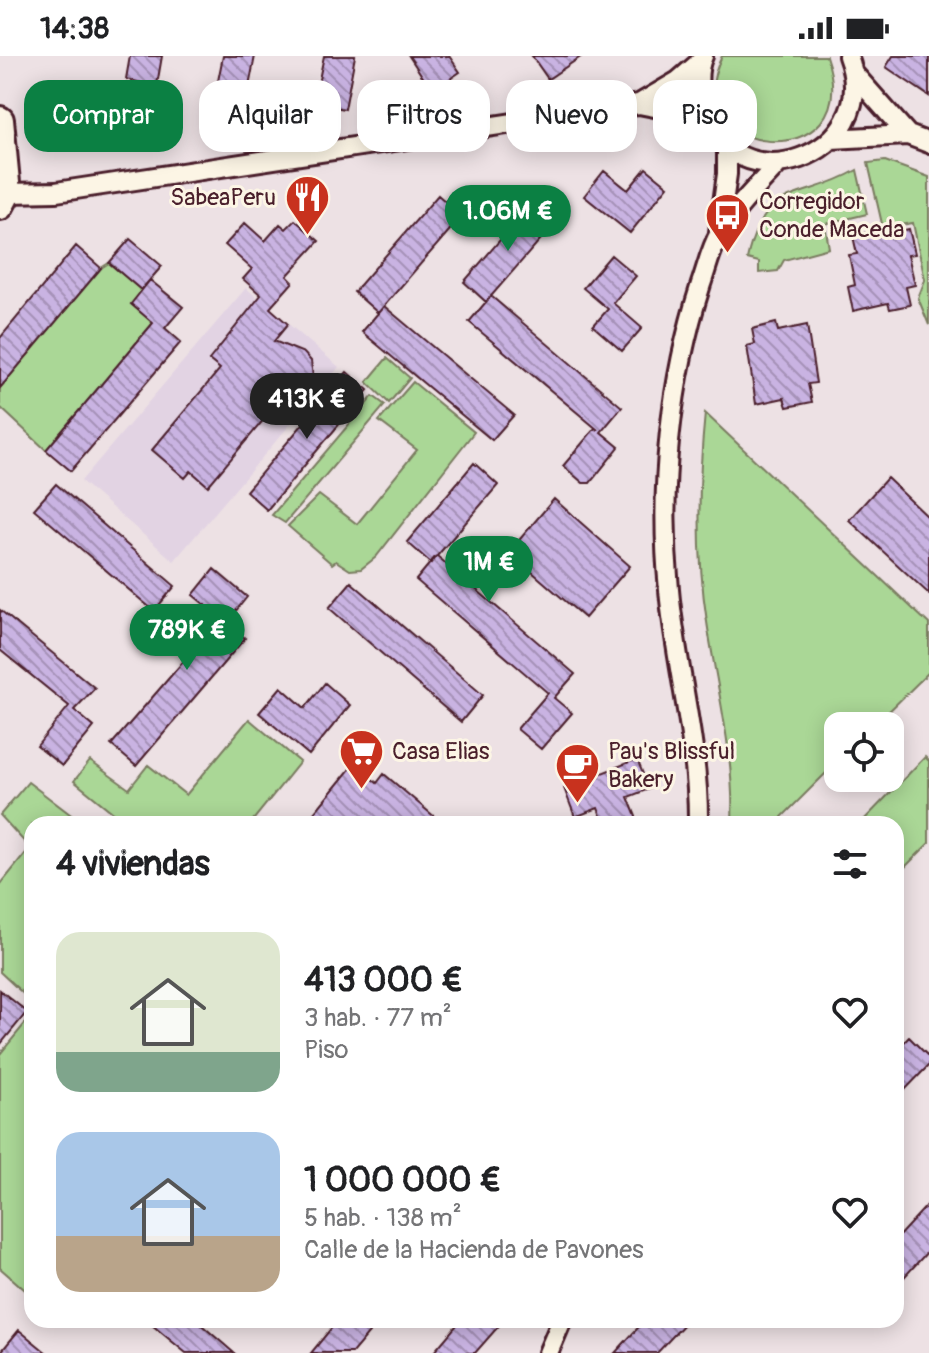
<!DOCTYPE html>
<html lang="es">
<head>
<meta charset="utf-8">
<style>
	body { margin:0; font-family:Pangolin,sans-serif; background:#f2f2f2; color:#202124; height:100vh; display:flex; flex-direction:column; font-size:30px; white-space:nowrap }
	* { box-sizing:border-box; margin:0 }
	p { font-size:26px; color:#757577 }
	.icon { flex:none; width:44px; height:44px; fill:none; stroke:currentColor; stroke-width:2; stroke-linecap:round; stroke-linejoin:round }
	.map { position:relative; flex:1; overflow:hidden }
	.sheet { position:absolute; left:24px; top:760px; width:880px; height:512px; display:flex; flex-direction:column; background:#fff; border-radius:24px; box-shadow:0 4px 20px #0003 }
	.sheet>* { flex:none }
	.guide { position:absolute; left:24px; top:24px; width:882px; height:72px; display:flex; gap:16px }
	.controls { position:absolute; left:824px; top:656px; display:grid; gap:16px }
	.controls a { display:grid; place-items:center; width:80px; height:80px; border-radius:16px; background:#fff; box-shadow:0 4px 20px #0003; font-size:40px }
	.price { position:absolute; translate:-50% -68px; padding:0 18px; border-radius:28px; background:#0b8043; color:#fff; font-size:26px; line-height:52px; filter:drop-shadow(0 2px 4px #0008) }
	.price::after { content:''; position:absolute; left:50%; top:48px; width:24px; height:18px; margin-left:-12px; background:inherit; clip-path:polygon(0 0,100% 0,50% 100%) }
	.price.current { background:#222; color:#fff }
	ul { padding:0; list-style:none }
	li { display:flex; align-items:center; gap:24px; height:200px; padding:0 32px }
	li span { display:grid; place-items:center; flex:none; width:224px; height:160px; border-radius:24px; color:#555 }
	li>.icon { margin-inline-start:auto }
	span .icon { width:96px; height:96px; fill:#fffc; stroke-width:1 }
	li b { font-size:34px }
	h2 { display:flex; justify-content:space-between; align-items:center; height:96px; padding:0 32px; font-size:34px }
	.tag { padding:0 28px; border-radius:24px; background:#fff; box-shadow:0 4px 20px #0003; font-size:28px; line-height:72px }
	.tag.current { background:#0b8043; color:#fff }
	.status { display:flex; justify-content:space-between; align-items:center; height:56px; padding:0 40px; background:#fff; direction:ltr }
	.status svg { height:22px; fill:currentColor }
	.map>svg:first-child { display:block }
</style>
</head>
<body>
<div class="status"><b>14:38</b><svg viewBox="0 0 49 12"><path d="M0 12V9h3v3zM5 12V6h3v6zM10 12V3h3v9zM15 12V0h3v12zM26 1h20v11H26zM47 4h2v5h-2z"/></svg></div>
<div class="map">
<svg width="929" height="1297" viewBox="0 0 929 1297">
	<defs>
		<pattern id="building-back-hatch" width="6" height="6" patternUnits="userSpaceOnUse" patternTransform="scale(2)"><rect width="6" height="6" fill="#c9b3e2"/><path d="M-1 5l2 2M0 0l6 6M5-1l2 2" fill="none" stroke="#a591b7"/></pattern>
	</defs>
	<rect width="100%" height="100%" fill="#ede1e4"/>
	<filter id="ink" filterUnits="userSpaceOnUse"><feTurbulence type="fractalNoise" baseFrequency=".0125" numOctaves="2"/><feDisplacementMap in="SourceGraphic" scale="16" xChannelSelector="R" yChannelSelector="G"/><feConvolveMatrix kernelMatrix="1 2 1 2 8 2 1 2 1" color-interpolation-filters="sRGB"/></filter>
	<g filter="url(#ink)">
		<!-- built -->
		<path fill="#e2d3e3" d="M246,232l93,79 -165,194 -93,-80z"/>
		<!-- green -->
		<path fill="#aad796" stroke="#7a7b60" stroke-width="2" d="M722,0h104c43,123 -156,104 -104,0z
			M885,105l44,16v148l-11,-27 7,-18 -12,-57 -30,5 -15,-65z
			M857,114l10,44 -42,10 4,24 -45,12 -6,11 -19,2v-11l-12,-3c17,-77 55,-57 110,-89z
			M109,207l33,28 -11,13 22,19 -107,127 -46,-43v-19l101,-120z
			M387,302l23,20 -21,25 -22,-21z
			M413,326l61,50 -98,125 -15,12 -11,1 -14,-9 -4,3 -44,-38 31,-31 38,29 60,-74 -38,-29z
			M373,340l12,9 -100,118 -13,-8z
			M705,357l224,211v48l-55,54h-36v35l-56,56 1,7h-51c3,-68 -15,-135 -25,-202 -11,-70 -9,-139 -2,-209z
			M249,663l51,43 -50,62h-123l-53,-43 16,-20 39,28 19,-24 38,30z
			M925,701l4,4v82l-33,33v-52h-36z
			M28,726l55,42h-51v178l-32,-30v-87l30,-37 -30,-33z
			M32,959v281l-32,-28v-214z"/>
		<!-- building -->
		<path fill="url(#building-back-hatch)" stroke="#4a1f2b" stroke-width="2" d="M130,0h32l-5,29 16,4 -8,46 -31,-6 8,-46 -16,-4z
			M223,0h32l-9,46 -31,-6z
			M324,0h31l-10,53 -31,-6z
			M409,0h40l11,16 -28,19z
			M532,0h50l-34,23z
			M893,0h36v40l-43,-29z
			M646,112l22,18 -38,47 -46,-37 20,-25 24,19z
			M438,139l24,21 -84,97 -24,-21z
			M530,149l23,20 -67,77 -22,-20z
			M295,164l24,21 -32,35 6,6 -23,26 18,16 -14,17 30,12 7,8 4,33 -17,-14 -9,11 -11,-1 -18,23 6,4 -58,69 -17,-15 -6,7 -33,-28 68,-81 -11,-9 52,-65 -18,-16 9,-10 -27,-24 20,-22 20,18 15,-17 6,5z
			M909,173l6,25 -7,1 7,30 -9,2 4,18 -20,4 -2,-6 -35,8 -5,-24 7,-2 -6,-30 8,-1 -4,-18 20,-5 1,6z
			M130,183l32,27 -21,24 -32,-27z
			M76,190l25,22 -101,120v-50z
			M611,199l25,21 -23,27 29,25 -20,23 -29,-25 15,-17 -25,-21z
			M150,224l33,27 -18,21 16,14 -110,129 -25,-21 107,-127 -22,-19z
			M491,240l131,111 -21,25 18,15 -29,36h-7l-20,-17 32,-38 3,2 -129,-108z
			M384,250l130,109 -22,25 -130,-108z
			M776,267l2,8 29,-6 9,58 -8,1 4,18 -25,5 -3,-9 -28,6 -9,-58 8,-2 -3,-15z
			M347,316l21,18 -101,120 -21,-19z
			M474,407l24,22 -61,71 138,118 -21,24 18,15 -31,36 -24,-20 31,-36 -132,-113 20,-24 -5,7 -24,-21z
			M887,422l42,40v76l-80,-74z
			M56,428l119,102 -21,25 -120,-102z
			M554,443l76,67 -45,52 -76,-66z
			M214,513l33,28 -20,25 -5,-3 23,19 -109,128 -25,-21 110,-127 -28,-23z
			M351,526l132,113 -22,27 -132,-114z
			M0,554l95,78 -21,22 20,17 -32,39 -25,-20 32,-40 -69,-56z
			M325,627l25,22 -41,50 -50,-42 22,-26 24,21z
			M637,703l12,30 -21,8 11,27h-35l-6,-16 -23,9 -11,-29z
			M354,708l23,19 7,-9 59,50h-138z
			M0,934l27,22 -27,33z
			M909,981l20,20v8l-33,34v-48z
			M929,1147v47l-33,36v-47z
			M146,1264h50l38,33h-48z
			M338,1264h42l-28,33h-41z
			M461,1264h43l-29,33h-42z
			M645,1264h43l-31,33h-42z
			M19,1274l28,23h-47z"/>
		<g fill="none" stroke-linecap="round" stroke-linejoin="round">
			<defs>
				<path id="street" d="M703,0c-7,15 -5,33 -1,49 28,107 184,51 146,-49
					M854,18l54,61
					M639,48l39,-23 22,-19
					M831,83l77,-4 21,8
					M7,137l49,-1 583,-88 66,13
					M719,176l8,-58v-28
					M698,768c1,-79 -22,-156 -29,-234 -10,-102 1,-209 32,-306 6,-17 10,-36 19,-51 16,-26 38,-47 58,-69
					M548,1297l14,-33"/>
				<path id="secondary" d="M0,64l7,73 -7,13"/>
			</defs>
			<!-- street casing -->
			<use href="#street" stroke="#4a1f2b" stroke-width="24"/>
			<!-- secondary casing -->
			<use href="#secondary" stroke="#4a1f2b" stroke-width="32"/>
			<!-- street -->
			<use href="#street" stroke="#fcf5e5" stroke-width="18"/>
			<!-- secondary -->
			<use href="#secondary" stroke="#fcf5e5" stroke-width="26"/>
		</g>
	</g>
	<!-- icons -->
	<defs>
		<symbol id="restaurant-pin" viewBox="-11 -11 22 30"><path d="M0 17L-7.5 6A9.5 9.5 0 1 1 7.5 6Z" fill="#c8321e" stroke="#fcf5e5"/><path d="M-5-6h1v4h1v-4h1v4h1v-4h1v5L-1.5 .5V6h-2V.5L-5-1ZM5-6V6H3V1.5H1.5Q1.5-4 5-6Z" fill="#fff"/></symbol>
		<symbol id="bus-pin" viewBox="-11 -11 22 30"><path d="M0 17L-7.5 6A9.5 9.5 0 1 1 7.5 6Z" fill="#c8321e" stroke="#fcf5e5"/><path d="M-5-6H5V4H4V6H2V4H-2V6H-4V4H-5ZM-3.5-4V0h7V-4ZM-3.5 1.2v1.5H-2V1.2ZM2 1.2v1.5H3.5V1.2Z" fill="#fff"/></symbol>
		<symbol id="supermarket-pin" viewBox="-11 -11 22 30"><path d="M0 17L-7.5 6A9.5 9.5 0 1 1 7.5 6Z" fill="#c8321e" stroke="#fcf5e5"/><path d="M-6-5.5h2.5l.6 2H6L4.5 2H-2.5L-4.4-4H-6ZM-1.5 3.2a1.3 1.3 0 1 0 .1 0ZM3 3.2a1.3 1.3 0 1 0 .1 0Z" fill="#fff"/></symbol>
		<symbol id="cafe-pin" viewBox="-11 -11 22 30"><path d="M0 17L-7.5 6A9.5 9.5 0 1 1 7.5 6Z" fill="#c8321e" stroke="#fcf5e5"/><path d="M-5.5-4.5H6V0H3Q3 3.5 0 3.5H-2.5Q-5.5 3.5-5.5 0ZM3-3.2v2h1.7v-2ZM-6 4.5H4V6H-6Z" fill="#fff"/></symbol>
	</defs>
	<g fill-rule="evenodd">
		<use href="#restaurant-pin" x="282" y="116" width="51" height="69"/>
		<use href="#bus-pin" x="702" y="134" width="51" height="69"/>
		<use href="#supermarket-pin" x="336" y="670" width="51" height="69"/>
		<use href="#cafe-pin" x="552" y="684" width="51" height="69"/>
	</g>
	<g text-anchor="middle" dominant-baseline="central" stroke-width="6" stroke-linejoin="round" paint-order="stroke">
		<!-- poi labels -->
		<g font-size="24" fill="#4a1f2b" stroke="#fcf5e5" text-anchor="start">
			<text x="276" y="141" text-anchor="end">SabeaPeru</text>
			<text x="759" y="145">Corregidor<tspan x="759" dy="28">Conde Maceda</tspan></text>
			<text x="392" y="695">Casa Elias</text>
			<text x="608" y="695">Pau's Blissful<tspan x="608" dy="28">Bakery</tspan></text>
		</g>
	</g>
</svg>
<div class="controls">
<a><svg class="icon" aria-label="locate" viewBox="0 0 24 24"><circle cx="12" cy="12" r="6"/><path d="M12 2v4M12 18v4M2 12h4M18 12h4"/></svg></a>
</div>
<b class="price" style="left:508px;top:197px">1.06M €</b>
<b class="price current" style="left:307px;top:385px">413K €</b>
<b class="price" style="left:489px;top:548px">1M €</b>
<b class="price" style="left:187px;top:616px">789K €</b>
<div class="guide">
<a class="tag current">Comprar</a>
<a class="tag">Alquilar</a>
<a class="tag">Filtros</a>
<a class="tag">Nuevo</a>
<a class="tag">Piso</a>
</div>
<section class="sheet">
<h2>4 viviendas<svg class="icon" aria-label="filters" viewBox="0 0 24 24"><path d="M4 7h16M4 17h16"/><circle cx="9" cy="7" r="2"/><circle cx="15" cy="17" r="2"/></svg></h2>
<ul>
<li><span style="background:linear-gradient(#dfe7d0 75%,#7fa58c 0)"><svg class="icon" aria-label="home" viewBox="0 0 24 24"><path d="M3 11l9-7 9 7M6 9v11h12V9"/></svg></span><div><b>413 000 €</b><p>3 hab. · 77 m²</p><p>Piso</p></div><svg class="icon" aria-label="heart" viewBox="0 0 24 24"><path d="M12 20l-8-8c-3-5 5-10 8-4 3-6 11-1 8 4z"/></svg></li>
<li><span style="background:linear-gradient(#a9c7e8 65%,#b9a48a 0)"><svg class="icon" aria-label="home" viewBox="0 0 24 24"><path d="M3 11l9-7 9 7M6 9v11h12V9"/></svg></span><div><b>1 000 000 €</b><p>5 hab. · 138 m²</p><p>Calle de la Hacienda de Pavones</p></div><svg class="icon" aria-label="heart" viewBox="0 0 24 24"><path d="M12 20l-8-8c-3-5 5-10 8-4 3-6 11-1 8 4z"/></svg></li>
</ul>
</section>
</div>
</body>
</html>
